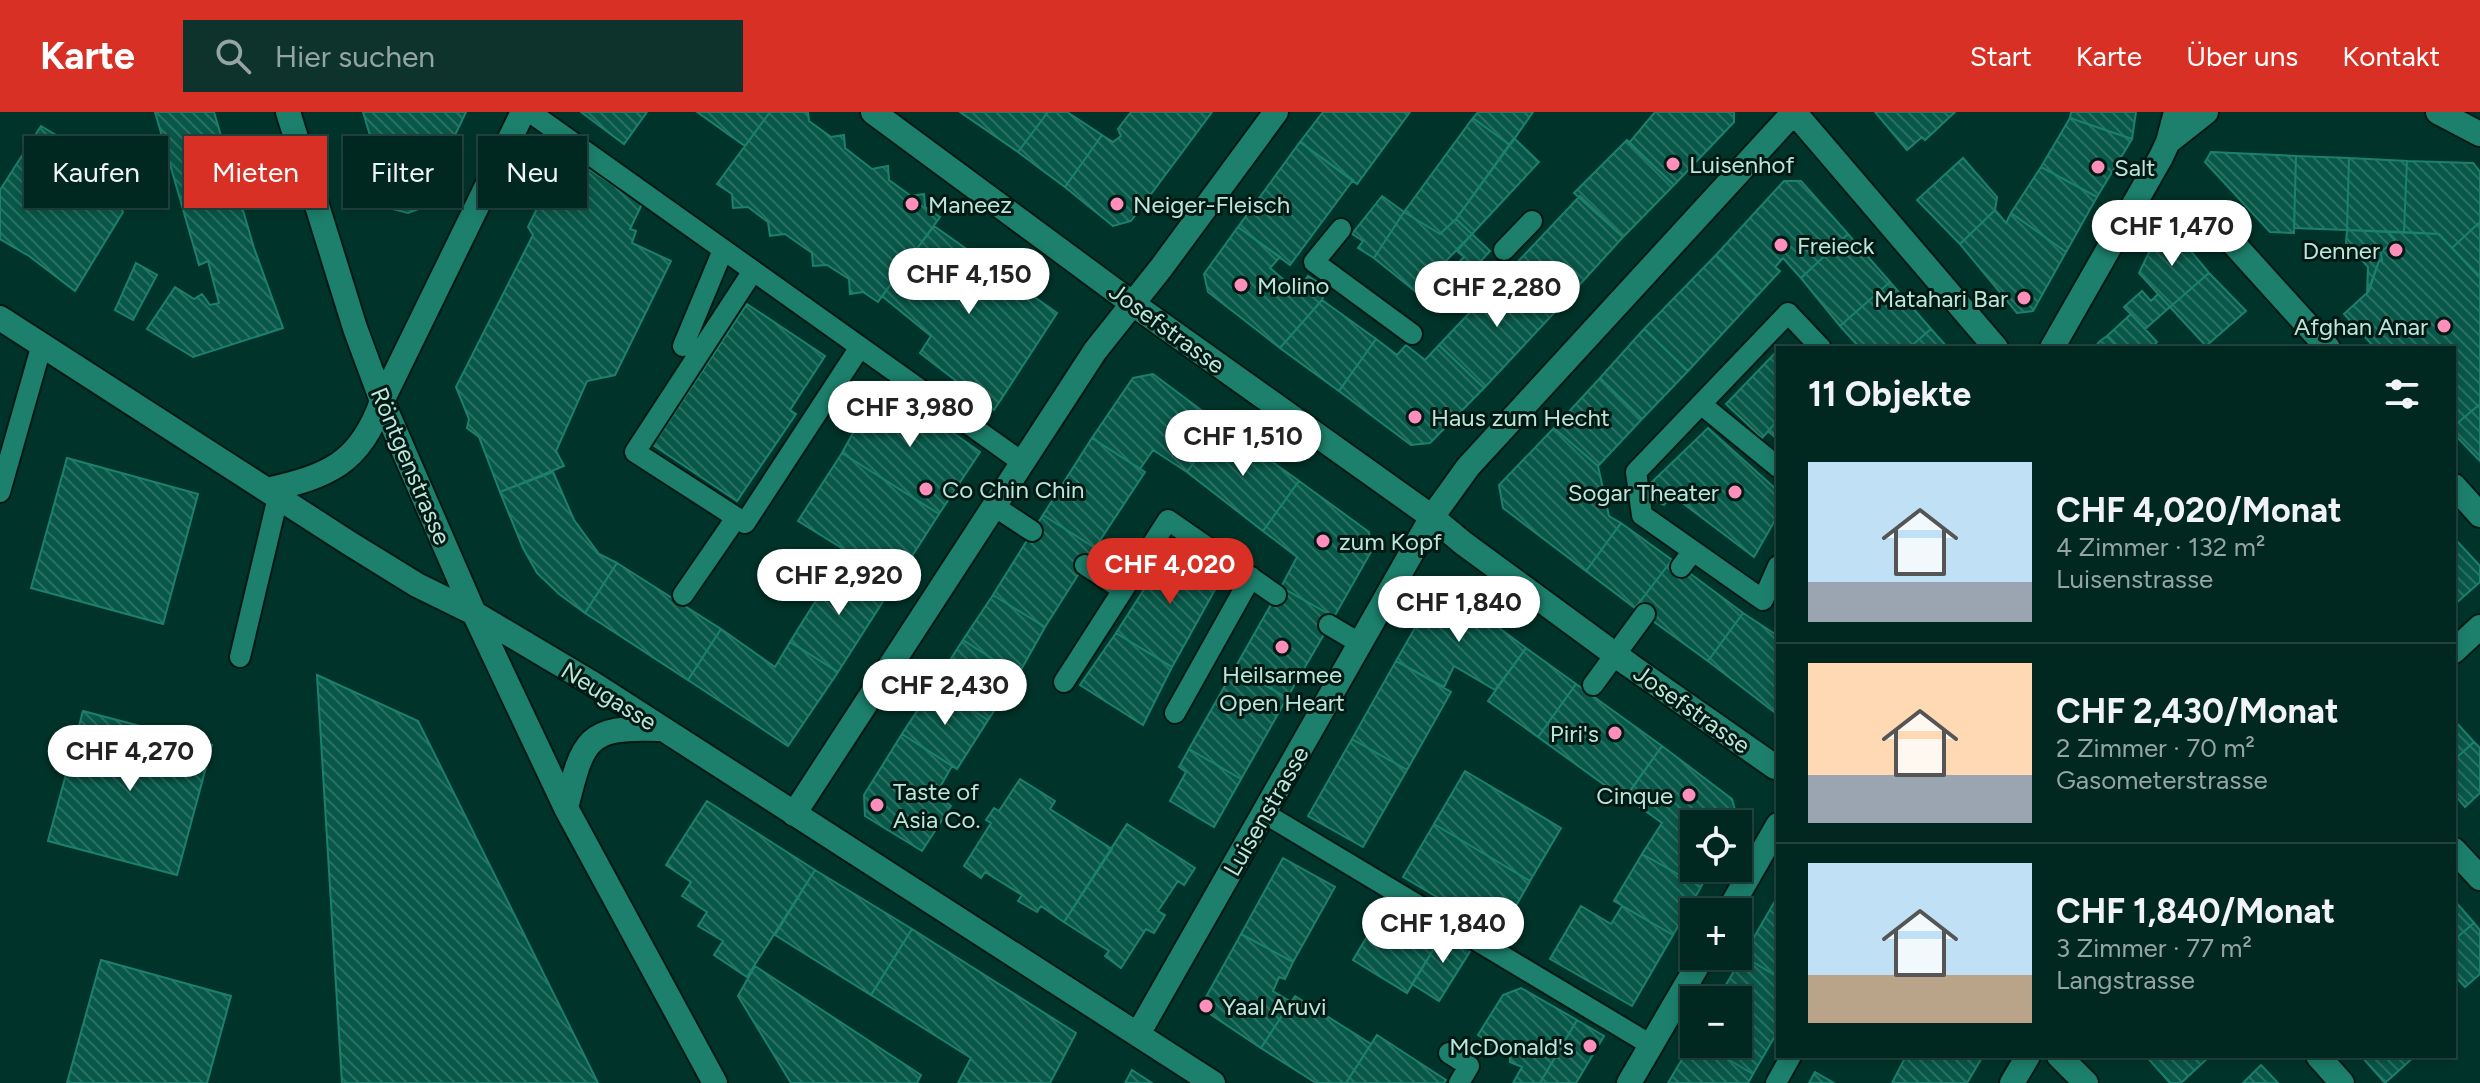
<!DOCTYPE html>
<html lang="de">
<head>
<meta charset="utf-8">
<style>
	body { margin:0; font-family:Figtree,sans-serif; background:#0e332d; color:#f1f3f6; height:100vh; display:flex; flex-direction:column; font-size:30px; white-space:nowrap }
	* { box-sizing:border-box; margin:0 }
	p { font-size:26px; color:#95a5a5 }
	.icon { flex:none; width:44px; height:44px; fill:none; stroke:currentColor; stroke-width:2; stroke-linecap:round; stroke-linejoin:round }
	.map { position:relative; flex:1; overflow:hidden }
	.drawer { position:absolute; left:1776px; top:234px; width:680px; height:712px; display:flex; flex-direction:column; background:#002720; border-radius:0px; box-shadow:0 4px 12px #0003,0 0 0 2px #22443e }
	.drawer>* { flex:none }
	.top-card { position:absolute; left:24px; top:24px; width:760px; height:72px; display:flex; gap:16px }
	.buttons { position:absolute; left:1680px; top:698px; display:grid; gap:16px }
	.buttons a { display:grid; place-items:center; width:72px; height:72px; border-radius:0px; background:#002720; box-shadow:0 4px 12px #0003,0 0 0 2px #22443e; font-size:40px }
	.price { position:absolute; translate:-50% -68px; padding:0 18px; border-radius:28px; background:#fff; color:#222; font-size:26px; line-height:52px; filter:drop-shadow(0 2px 4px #0008) }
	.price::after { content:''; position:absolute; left:50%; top:48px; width:24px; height:18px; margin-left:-12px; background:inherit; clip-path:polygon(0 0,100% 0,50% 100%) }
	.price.selected { background:#d93025; color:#fff }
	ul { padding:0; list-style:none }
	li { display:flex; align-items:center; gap:24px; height:200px; padding:0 32px }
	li+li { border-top:2px solid #22443e }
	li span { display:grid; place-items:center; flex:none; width:224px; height:160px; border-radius:0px; color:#555 }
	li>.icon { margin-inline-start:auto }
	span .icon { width:96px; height:96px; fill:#fffc; stroke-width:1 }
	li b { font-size:34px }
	h2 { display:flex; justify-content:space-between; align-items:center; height:96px; padding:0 32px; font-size:34px }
	.chip { padding:0 28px; border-radius:0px; background:#002720; box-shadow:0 4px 12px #0003,0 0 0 2px #22443e; font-size:28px; line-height:72px }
	.chip.selected { background:#d93025; color:#fff }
	header { display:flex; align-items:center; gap:48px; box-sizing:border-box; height:112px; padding:0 40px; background:#d93025; color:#fff }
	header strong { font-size:38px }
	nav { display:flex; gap:44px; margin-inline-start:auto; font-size:28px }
	.search { width:560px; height:72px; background:#0e332d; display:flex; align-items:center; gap:20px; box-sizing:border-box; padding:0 28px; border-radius:0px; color:#95a5a5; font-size:30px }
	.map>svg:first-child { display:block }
</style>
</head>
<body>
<header>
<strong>Karte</strong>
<div class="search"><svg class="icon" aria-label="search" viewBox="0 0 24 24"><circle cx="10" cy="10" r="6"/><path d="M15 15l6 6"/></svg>Hier suchen</div>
<nav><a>Start</a><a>Karte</a><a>Über uns</a><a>Kontakt</a></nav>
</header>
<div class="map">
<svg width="2480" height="971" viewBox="0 0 2480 971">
	<defs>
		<pattern id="building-back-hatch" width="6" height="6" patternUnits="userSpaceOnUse" patternTransform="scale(2)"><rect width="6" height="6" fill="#085849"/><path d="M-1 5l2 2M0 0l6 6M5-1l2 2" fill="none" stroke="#2a7063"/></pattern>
	</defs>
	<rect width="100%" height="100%" fill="#00342a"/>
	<!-- building -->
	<path fill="url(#building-back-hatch)" stroke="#1c806c" stroke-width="2" d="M155,0h59l40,136 29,80 -90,29 -46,-28 28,-42 19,12 8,-5 8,11 9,-2 -11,-42 -9,4z
		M363,0h103l-34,71 1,9 -14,17 -11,4 -20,-5 -5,-12 1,-14z
		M581,0h66l-23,32z
		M697,0h73l-25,34z
		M770,0h38l1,9 22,16 13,-2 1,13 27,21 16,-3 1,14 22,16 13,-2 1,13 15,10 -62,85 -15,-10 -13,2 -1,-15 -22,-14 -14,1 -1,-13 -27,-19 -15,2 -2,-14 -20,-15 -15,1 -1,-14 -15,-10z
		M960,0h88l-30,40z
		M1048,0h19l35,23 -37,52 -47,-35z
		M1131,0h81l-81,109 -18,5 -48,-39 37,-52 11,7 8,-6 -3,-7z
		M1323,0h87l-53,72 -57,-42z
		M1478,0h55l-23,33 -37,-27z
		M1655,0h79v10l-60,63 -45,-42z
		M1875,0h80l-30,28 -3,-3 -15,13z
		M2071,0h65l-4,27 -62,-21z
		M1473,6l37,27 -54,74 -16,15 -36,-22z
		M2070,6l62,21 -35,58 -56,-30z
		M41,14l68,41 14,45 -48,79 -46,-35 -29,-17v-49z
		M1514,26l25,24 -67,72 -16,-15z
		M1627,28l47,45 -51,52 -49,-44z
		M1300,30l53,38 -63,85 -52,-38z
		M2211,40l85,4 -2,77 -24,-1 -65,-70z
		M2296,44l53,2 -2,72 -53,-2z
		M582,46l2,8 58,38 -12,25 6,2 -4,12 39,18 -56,114 -28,6 -31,70 8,15 -64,26 -21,-55 -12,-9 2,-9 -13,-32 77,-152 -5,-8 14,-29 11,-3 8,-14 -5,-16z
		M1963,46l34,39 -2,13 -35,34 -43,-44z
		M2349,46l58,3 -3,71 -57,-2z
		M2407,49l66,2 7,9v50l-28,26 -13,-14 -35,-2z
		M2041,55l56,30 -31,55 -55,-39z
		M1784,69h17l47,53 -47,44 -18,-20 -8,9 5,4 -23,25 -41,-41z
		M1382,84l22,16 -30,46 -16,-10 5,-7 -11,-7z
		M1580,84l43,41 -69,76 -44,-43z
		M1995,98l11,13 5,-10 55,39 -33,59 -16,2 -57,-69z
		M1404,100l36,22 16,-15 16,15 -56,58 -42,-34z
		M2480,110v56l-28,-30z
		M934,114l123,87 -63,97 -74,-57 11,-17 -49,-40z
		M1238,115l42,30 -10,11 28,24 10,-16 18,12 -4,12 -42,48 -72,-56 -4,-18z
		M2347,118l40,2 8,8 -14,12 1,9h-3l-12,33 1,-27 -22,-24z
		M2174,119l35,42 -39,34 -31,-34 16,-33 9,-8z
		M2387,120l52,2 41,44v126l-26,22v-78h-79l-31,-34 25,-23 10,-30h3l-1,-9 14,-12z
		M1472,122l18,17 -20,22 -11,-11 5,-5 -7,-6z
		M1848,122l42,48 -50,44 -39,-48z
		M1716,143l41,41 -69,75 -44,-42z
		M136,151l21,12 -24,45 -18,-10z
		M1510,158l44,43 -70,75 -45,-43z
		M2209,161l37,38 -40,35 -36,-39z
		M1890,170l41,47 -22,19h-49l-20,-22z
		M2142,179l9,10 7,-7 12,13 -25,22 -21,-22z
		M1322,188l54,39 -37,52 -59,-43z
		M747,192l78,52 -35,54 6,4 -59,87 -84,-56z
		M2131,202l26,28 -6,6h-33l-11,-12z
		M1644,217l44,42 -46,48 -42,-41z
		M1931,217l17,19h-39z
		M2107,224l11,12h-24l6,-7z
		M1376,227l21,16 9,-10 19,15 14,-15 45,43 -54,55 -19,2 -72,-54z
		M1778,238v70l-16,18 -36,-34z
		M1153,262l68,51 -34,47 -34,-22 -13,19 -48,-31 41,-60z
		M1600,266l42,41 -44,47 -44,-38z
		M883,271l97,69 -41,62 -97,-61 11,-20 -3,-1z
		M2480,292v57l-26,-27v-8z
		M1778,308v20l-10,-9z
		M1221,313l78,56 -36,50 -76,-59z
		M1554,316l44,38 11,50 12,7 -35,48 -83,-63 -4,-23z
		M1708,316l70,63v24l-24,42 -82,-62 -8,10 -10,-5 8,-10 -10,-8z
		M1092,326l53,34 -50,76 -52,-33z
		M842,341l97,61 -50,78 -49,-30 8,-10 -50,-31z
		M67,346l131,36 -35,130 -132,-36z
		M553,360l21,48 25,34 18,9 -32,50 -26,-19 -22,-21 -14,-25 -23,-56z
		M1299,369l70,51 3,18 -38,67 -53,-30 16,-30 -34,-26z
		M1043,403l52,33 -50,79 -52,-32z
		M1621,411l51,37 -37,48 -49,-37z
		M2456,428l24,26v16l-26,23v-63z
		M1174,431l48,34 -50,90 -56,-34z
		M1672,448l71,53 -35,48 -73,-53z
		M840,450l49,30 -51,80 -48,-30z
		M617,451l104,66 -33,51 -103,-67z
		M1281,475l53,30 -47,81 -52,-30z
		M1451,480l75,56 -31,42 -41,-24 -10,21 -48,-26 38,-66z
		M993,483l52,32 -27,48 -55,-35z
		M1743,501l35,23v79l-70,-54z
		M721,517l54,38 15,-25 48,30 -50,74 -100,-66z
		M1116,521l56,34 -29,58 -63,-40z
		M963,528l55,35 -30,45 -54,-35z
		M1526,536l50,36 -38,53 -50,-36z
		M1396,549l55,31 -44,78 -55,-31z
		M1235,556l52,30 -46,81 -52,-30z
		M317,563l101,46 180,362h-256z
		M1576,572l86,62 -38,53 -86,-62z
		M934,573l54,35 -31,49 -55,-35z
		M83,599l129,34 -35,130 -129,-34z
		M2454,608l20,22 -20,18z
		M902,622l50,32 -16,28 15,12 -29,45 -57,-35 -1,-21z
		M1352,627l55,31 -44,77 -55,-31z
		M2474,630l6,6v45l-15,14 -11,-13v-34z
		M1662,634l70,53 5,18 -4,7h-39v44h17l-10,19 -59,-33 20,-31 -36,-26z
		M1189,637l52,30 -27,48 -44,-26 16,-29 -7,-5z
		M1465,659l96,57 -31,53 -96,-57z
		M1020,667l35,22 -5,8 62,40 -48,73 -23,-16 -4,6 -19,-11 4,-6 -37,-23 -4,6 -17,-12 27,-43 -5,-3 8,-12 5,3z
		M707,689l108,69 -68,107 -33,-22 9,-14 -25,-15 9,-14 -25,-16 9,-14 -25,-17z
		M1127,712l68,44 -11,17 -6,-4 -20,30 7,4 -11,18 -8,-4 -25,39 -16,-12 4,-5 -45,-29z
		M1434,712l96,57 -30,53 -97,-57z
		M1642,742l59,33 -28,48 -59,-34z
		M1283,746l52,29 -42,75 -52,-28z
		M815,758l97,59 -41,66 -96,-60z
		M1392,783l54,34 -39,64 -54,-33z
		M1778,784v81l-35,-21z
		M2454,788l20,23 -20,17z
		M1581,794l30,18 11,-18 51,29 -41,71 -82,-47z
		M2474,811l6,7v44l-15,13 -11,-12v-5l3,-2 -3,-4v-24z
		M912,817l164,104 -26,50h-92l13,-25 -100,-63z
		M1446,817l28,16 -35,56 -27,-17z
		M1241,822l52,28 -8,17 -6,-2 -6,14 18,11 -30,46 -54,-36 -1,-15z
		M1743,844l35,21v54l-25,43 -51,-30h36v-44h-21z
		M101,848l130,36 -24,87h-140z
		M755,854l166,109 -4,8h-126l-53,-87z
		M1521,876l56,32 -37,63h-27l9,-16 -12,-5v-6l-32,-21 25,-40z
		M1295,884l76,48 -25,39h-30l-55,-35z
		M1577,908l27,16 -28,47h-36z
		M1377,923l69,45 -2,3h-98z
		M1694,927v5h8l51,30 -5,9h-80z
		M1906,944h77l-16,27h-75z
		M2146,944h64l-29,27h-11z
		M2361,944h54l-30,27z
		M2261,953l17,18h-35z
		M1132,958l20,13h-27z
		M1815,960l19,11h-25z"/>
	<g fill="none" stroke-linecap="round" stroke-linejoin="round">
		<defs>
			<path id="service" d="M530,0l492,350
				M1341,117l-27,33 98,72
				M1504,138l28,-29
				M753,159l-118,181 110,71 115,-176
				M683,234l40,-96
				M1702,293l76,62
				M0,380l42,-148
				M994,394l38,25
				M1085,453l38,25 45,-70 108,75
				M1778,454l-15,34 -121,-85 -6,-43 152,-159 33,35
				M1681,455l12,-16
				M683,483l53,-77
				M1329,513l32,19
				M240,545l38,-160
				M1064,570l59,-92
				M1593,573l52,-71
				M1175,601l76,-136
				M1264,701l387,232
				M1449,941l20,13 -10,17
				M1776,971l15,-27"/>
			<path id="pedestrian" d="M1628,552l147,103"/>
			<path id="minor" d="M288,0l67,216 27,73 92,212 92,195 149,275
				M873,0l260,192 299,213 31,26 165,121
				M1794,0l202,236
				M2438,0l42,22
				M2233,131l95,105
				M0,206l349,225 68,42 57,28 121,72 618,398
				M2454,374l26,29
				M267,378c61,-14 93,-26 115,-89l141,-289
				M2454,539l26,-24
				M566,696c17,-68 20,-82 93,-79
				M794,702l301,-463 66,-83 115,-156
				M2454,738l26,28
				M1138,922l294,-517 36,-50 326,-355
				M2059,944l27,27
				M2318,944l24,27
				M2012,971l16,-27"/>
			<path id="tertiary" d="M2168,30l38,-30
				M2052,236l109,-191 7,-15 8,-30
				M1728,800l50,-87
				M1629,971l74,-127"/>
		</defs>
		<!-- service casing -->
		<use href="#service" stroke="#001913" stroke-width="24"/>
		<!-- pedestrian casing -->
		<use href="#pedestrian" stroke="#001913" stroke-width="28"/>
		<!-- minor casing -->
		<use href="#minor" stroke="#001913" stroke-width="28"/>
		<!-- tertiary casing -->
		<use href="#tertiary" stroke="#001913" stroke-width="28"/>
		<!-- service -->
		<use href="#service" stroke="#1c806c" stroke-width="20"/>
		<!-- pedestrian -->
		<use href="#pedestrian" stroke="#1c806c" stroke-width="24"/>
		<!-- minor -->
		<use href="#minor" stroke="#1c806c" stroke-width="24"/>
		<!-- tertiary -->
		<use href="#tertiary" stroke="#1c806c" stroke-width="24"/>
	</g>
	<!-- markers -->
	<g fill="#fe8ebb" stroke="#001913" stroke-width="3">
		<circle cx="1673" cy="52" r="8"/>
		<circle cx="2098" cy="55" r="8"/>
		<circle cx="912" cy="92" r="8"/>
		<circle cx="1117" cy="92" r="8"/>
		<circle cx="1781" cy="133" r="8"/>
		<circle cx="2396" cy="138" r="8"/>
		<circle cx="1241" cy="173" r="8"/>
		<circle cx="2024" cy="186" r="8"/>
		<circle cx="2444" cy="214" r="8"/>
		<circle cx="1415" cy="305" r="8"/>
		<circle cx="926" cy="377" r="8"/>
		<circle cx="1735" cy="380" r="8"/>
		<circle cx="1323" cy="429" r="8"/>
		<circle cx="1282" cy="535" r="8"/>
		<circle cx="1615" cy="621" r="8"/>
		<circle cx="1689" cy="683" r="8"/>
		<circle cx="877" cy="693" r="8"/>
		<circle cx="1206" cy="894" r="8"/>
		<circle cx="1590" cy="934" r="8"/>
	</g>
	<g text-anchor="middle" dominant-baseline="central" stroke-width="6" stroke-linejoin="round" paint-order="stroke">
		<!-- poi labels -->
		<g font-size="24" fill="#bce6da" stroke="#001913" text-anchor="start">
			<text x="1689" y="52">Luisenhof</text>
			<text x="2114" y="55">Salt</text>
			<text x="928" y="92">Maneez</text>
			<text x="1133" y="92">Neiger-Fleisch</text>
			<text x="1797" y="133">Freieck</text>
			<text x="2380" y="138" text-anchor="end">Denner</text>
			<text x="1257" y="173">Molino</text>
			<text x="2008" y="186" text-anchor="end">Matahari Bar</text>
			<text x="2428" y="214" text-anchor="end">Afghan Anar</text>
			<text x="1431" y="305">Haus zum Hecht</text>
			<text x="942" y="377">Co Chin Chin</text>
			<text x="1719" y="380" text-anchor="end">Sogar Theater</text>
			<text x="1339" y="429">zum Kopf</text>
			<text x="1282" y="562" text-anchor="middle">Heilsarmee<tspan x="1282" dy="28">Open Heart</tspan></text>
			<text x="1599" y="621" text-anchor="end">Piri's</text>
			<text x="893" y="679">Taste of<tspan x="893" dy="28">Asia Co.</tspan></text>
			<text x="1673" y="683" text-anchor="end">Cinque</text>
			<text x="1222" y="894">Yaal Aruvi</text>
			<text x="1574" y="934" text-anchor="end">McDonald's</text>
		</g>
		<!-- street labels -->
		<g font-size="24" fill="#bce6da" stroke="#001913">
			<text transform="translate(1167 216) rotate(36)">Josefstrasse</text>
			<text transform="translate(411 354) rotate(67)">Röntgenstrasse</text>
			<text transform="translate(609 584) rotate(32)">Neugasse</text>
			<text transform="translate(1692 597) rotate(35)">Josefstrasse</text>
			<text transform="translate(1266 699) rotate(-60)">Luisenstrasse</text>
		</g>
	</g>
</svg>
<div class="buttons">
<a><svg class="icon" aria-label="locate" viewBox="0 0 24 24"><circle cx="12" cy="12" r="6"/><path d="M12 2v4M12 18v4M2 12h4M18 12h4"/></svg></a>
<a>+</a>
<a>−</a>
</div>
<b class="price" style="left:2172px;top:156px">CHF 1,470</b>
<b class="price" style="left:969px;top:204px">CHF 4,150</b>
<b class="price" style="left:1497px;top:217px">CHF 2,280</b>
<b class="price" style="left:910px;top:337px">CHF 3,980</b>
<b class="price" style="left:1243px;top:366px">CHF 1,510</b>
<b class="price selected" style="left:1170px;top:494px">CHF 4,020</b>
<b class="price" style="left:839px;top:505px">CHF 2,920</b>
<b class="price" style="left:1459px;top:532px">CHF 1,840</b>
<b class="price" style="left:945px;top:615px">CHF 2,430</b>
<b class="price" style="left:130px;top:681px">CHF 4,270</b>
<b class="price" style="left:1443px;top:853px">CHF 1,840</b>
<div class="top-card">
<a class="chip">Kaufen</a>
<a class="chip selected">Mieten</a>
<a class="chip">Filter</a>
<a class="chip">Neu</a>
</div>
<section class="drawer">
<h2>11 Objekte<svg class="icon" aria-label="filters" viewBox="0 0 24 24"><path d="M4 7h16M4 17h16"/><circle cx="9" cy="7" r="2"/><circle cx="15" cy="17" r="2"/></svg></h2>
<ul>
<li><span style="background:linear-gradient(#bfe0f5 75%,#9aa5b1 0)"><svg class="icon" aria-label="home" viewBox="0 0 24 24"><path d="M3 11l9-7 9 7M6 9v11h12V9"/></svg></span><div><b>CHF 4,020/Monat</b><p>4 Zimmer · 132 m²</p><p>Luisenstrasse</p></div></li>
<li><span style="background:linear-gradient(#ffd9b3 70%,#9aa5b1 0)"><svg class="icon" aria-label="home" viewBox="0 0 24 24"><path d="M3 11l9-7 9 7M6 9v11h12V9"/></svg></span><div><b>CHF 2,430/Monat</b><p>2 Zimmer · 70 m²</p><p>Gasometerstrasse</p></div></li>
<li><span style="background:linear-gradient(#bfe0f5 70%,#b9a48a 0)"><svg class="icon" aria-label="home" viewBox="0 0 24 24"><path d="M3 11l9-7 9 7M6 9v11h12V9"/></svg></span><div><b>CHF 1,840/Monat</b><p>3 Zimmer · 77 m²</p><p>Langstrasse</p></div></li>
</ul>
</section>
</div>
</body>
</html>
